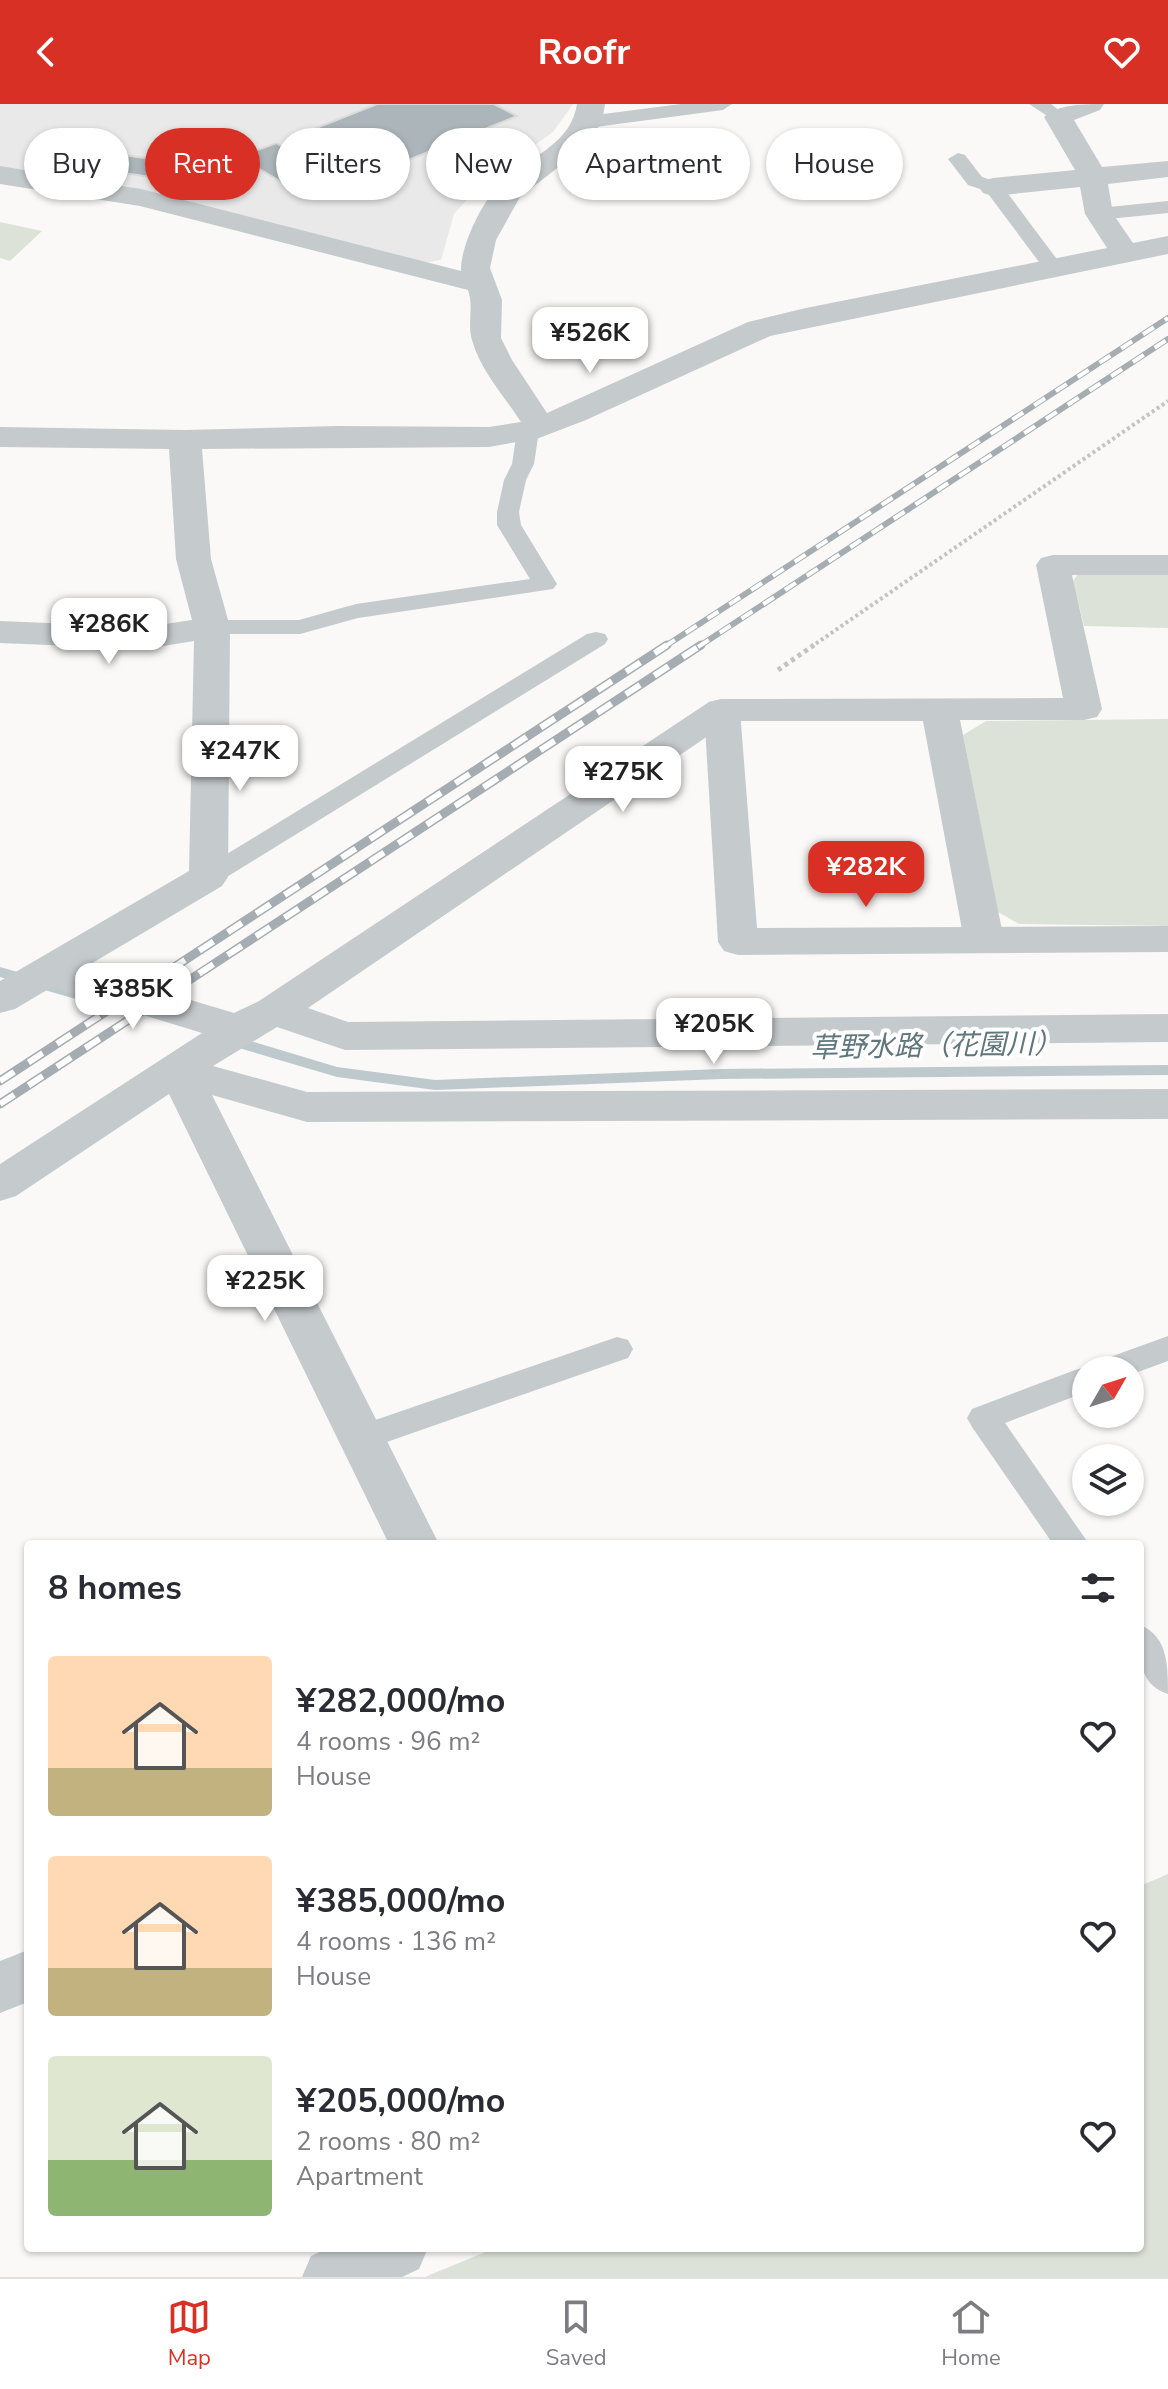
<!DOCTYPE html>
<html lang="en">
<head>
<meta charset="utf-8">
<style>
	body { margin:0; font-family:"Nunito Sans","Noto Sans JP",sans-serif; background:#f7f7f7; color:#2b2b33; height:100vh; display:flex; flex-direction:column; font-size:30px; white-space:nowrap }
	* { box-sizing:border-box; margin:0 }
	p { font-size:26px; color:#7c7c81 }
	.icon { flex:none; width:44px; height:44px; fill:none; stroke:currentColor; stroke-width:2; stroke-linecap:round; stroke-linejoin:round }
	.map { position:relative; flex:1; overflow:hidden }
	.side { position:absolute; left:24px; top:1436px; width:1120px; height:712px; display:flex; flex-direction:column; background:#fff; border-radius:8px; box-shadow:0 2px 6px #0004 }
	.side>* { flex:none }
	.banner { position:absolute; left:24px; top:24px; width:1120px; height:72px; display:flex; gap:16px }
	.needle { width:52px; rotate:51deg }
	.fabs { position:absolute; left:1072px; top:1252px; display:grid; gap:16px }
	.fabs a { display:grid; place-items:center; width:72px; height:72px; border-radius:50%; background:#fff; box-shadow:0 2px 6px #0004; font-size:40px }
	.price { position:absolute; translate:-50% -68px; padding:0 18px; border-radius:16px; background:#fff; color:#222; font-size:26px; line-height:52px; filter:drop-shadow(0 2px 4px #0008) }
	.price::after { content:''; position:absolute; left:50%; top:48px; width:24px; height:18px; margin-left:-12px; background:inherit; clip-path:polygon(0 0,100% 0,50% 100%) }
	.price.selected { background:#d93025; color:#fff }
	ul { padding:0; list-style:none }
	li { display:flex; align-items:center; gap:24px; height:200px; padding:0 24px }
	li span { display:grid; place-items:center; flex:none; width:224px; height:160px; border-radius:8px; color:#555 }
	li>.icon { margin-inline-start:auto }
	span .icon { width:96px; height:96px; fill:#fffc; stroke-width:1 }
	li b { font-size:34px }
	h2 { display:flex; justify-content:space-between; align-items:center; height:96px; padding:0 24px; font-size:34px }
	.tag { padding:0 28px; border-radius:36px; background:#fff; box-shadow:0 2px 6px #0004; font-size:28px; line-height:72px }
	.tag.selected { background:#d93025; color:#fff }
	header { display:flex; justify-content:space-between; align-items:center; height:104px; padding:0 24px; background:#d93025; color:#fff; font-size:36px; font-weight:700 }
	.dock { display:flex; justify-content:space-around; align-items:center; height:112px; border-top:2px solid #e1e1e2; background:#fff; font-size:22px; color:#7c7c81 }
	.dock a { display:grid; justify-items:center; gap:4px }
	.dock .selected { color:#d93025 }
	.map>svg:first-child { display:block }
</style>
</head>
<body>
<header><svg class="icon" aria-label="back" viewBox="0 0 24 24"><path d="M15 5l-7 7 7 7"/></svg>Roofr<svg class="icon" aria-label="heart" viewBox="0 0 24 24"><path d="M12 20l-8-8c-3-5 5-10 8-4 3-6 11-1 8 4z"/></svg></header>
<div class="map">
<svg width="1168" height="2173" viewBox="0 0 1168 2173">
	<rect width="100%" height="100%" fill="#faf9f7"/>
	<!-- built -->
	<path fill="#e8e9e8" d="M0,0h573l-20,28 -70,50 -29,32 -13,46 -18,3 -305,-79 -118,-14z"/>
	<!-- green -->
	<path fill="#dce2d8" d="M0,118l42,9 -32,30 -10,-3z
		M1078,470h90v54l-84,-2 -11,-45z
		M1168,615v207l-149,-2 -21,-12 -35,-177 23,-14z
		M1168,1770v403h-743l70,-29h645v-362z"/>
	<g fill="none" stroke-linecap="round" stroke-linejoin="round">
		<!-- stream -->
		<path fill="#bdc9cd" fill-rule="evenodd" d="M0,863l84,24 2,4 -7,5 -79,-23z
			M227,930l110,33 98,13 286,-11 447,-4v10l-447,4 -286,11 -98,-13 -115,-34 -3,-4z"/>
	</g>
	<!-- building -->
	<path fill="#abb5ba" stroke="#dbdbd9" stroke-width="2" d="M377,0h117l23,12 -158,64 -73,-40z
		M276,39l58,33 -37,15 -58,-34z
		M62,42l110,16 -14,16 -111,-16z
		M220,67l26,18 -22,8 -27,-18z"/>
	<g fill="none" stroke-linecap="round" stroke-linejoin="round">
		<!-- path-far1 -->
		<path stroke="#c1c3c5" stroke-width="4" stroke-dasharray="3 3" stroke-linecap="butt" d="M811,543l357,-246"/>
		<!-- path -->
		<path stroke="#c1c3c5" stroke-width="5" stroke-dasharray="4 4" stroke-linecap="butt" d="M778,566l36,-25"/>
		<!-- service -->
		<path fill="#c5cacd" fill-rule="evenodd" d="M681,0h51l-9,6 -135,18 -9,-6 9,-6z
			M1029,0h22l16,13 -9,6z
			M958,49l7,2 17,22 18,6 62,83 -3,4h-14l-59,-79 -18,-6 -20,-26z
			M1168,97v12l-69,7 -10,-6 10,-6z
			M528,320l11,7 -5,33 -8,16 -7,32 2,13 36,59 -4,5 -195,29 -58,16h-88l-9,-2 -3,-5 3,-5 9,-2h87l57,-16 174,-25 -33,-54v-13l7,-32 8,-16 5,-33z
			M596,528l9,2 3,5 -3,5 -388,239 -9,3 -9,-3 -4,-6 4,-6 388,-237z
			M1168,1232v25l-38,14v-5h-44v22l-81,31 84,121h-36l-81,-117 -5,-9 5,-9 103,-39 11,-3 8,2 5,-8z
			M617,1233l11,3 5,9 -5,9 -267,93 -12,-4 -4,-9 4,-9z
			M1140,1521c28,11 28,41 28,69 -32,-11 -28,-40 -28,-69z"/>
		<!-- minor -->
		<path fill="#c5cacd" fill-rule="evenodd" d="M577,0h28l-3,18 -19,26 -63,49 -24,43 -6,28 12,32 -1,38 11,22 35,53 201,-91 58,-14 301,-60 -22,-34 -5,-27 -87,9 -10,-3 -4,-6 4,-6 10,-3 82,-8 -31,-53c13,-13 41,-13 60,-13l-4,6 -26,10 28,47 66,-6v16l-60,7 5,30 20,29 35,-7v18l-398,82 -184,84 -47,18 -50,9 -287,2 9,110 19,68 -2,250 -6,9 -138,82 150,45 25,-12 450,-299 13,-3 341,-1 -27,-133 5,-7 12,-3h115v20h-96l30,134 -5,8 -13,3h-124l44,220 -6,9 -14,4 -14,-4 -6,-9 -41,-219h-193l-422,287 40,14 820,-8v28l-823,8 -68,-23 -64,39 94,26 861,-3v30l-861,3 -95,-27 227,449h-50l-220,-450 -153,102 -16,5v-37l202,-131 -150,-46 -37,22 -15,4v-32l189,-110 5,-230 -49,8 -145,-6v-22l145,6 47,-7 -16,-61 -7,-110 -169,-2v-20l185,3 152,-4 152,1 32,-5c-16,-25 -41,-52 -49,-82 -5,-16 2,-33 -4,-50l-328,-84 -140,-22v-18l141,23 320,82c-1,-23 20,-67 37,-85 27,-29 72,-38 79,-82z
			M28,1846v52l-28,11v-52z
			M328,2144h100l-9,21 -17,8h-100l9,-21z"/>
		<!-- tertiary -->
		<path fill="#c5cacd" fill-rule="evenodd" d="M722,595l13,3 5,8 17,218 411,-2v26l-430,3 -14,-4 -6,-9 -14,-232 5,-8z"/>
		<defs>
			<path id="rail-far1" d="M664,543l504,-329
				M698,543l470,-308"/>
			<path id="rail" d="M0,977l667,-436
				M0,1000l701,-459"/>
		</defs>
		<!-- rail-far1 casing -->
		<use href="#rail-far1" stroke="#a5adb2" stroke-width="6"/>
		<!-- rail casing -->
		<use href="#rail" stroke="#a5adb2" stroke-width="9"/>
		<!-- rail-far1 -->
		<use href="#rail-far1" stroke="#fff" stroke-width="4" stroke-dasharray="13" stroke-linecap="butt"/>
		<!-- rail -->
		<use href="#rail" stroke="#fff" stroke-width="6" stroke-dasharray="17" stroke-linecap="butt"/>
	</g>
	<g text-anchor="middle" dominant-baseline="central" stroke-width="8" stroke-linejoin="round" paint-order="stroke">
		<!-- water labels -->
		<g font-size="28" font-style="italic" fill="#5f767c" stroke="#fff">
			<text transform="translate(936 942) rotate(-1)">草野水路（花園川）</text>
		</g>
	</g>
</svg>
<div class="fabs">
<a><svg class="needle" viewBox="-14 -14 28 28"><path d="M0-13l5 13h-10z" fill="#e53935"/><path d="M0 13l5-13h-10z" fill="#7c7c81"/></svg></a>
<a><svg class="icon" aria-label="layers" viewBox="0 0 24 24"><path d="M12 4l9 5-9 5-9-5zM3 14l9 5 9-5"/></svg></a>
</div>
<b class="price" style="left:590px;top:271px">¥526K</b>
<b class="price" style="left:109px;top:562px">¥286K</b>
<b class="price" style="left:240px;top:689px">¥247K</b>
<b class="price" style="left:623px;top:710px">¥275K</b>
<b class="price selected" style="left:866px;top:805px">¥282K</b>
<b class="price" style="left:133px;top:927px">¥385K</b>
<b class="price" style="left:714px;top:962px">¥205K</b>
<b class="price" style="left:265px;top:1219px">¥225K</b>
<div class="banner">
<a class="tag">Buy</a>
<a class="tag selected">Rent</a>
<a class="tag">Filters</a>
<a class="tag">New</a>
<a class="tag">Apartment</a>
<a class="tag">House</a>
</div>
<section class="side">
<h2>8 homes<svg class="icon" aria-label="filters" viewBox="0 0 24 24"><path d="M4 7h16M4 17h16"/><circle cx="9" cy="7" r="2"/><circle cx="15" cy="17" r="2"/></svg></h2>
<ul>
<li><span style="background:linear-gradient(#ffd9b3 70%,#c2b280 0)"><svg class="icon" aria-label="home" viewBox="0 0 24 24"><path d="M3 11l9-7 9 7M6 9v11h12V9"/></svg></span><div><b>¥282,000/mo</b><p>4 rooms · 96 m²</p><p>House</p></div><svg class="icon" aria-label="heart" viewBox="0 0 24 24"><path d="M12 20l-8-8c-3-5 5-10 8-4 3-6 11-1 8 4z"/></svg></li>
<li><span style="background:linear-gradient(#ffd9b3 70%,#c2b280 0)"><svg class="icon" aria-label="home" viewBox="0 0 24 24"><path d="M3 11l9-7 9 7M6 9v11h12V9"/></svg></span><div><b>¥385,000/mo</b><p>4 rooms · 136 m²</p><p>House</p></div><svg class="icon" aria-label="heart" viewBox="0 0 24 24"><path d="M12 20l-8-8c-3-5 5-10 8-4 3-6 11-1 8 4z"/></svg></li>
<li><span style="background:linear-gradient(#dfe7d0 65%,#8fb573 0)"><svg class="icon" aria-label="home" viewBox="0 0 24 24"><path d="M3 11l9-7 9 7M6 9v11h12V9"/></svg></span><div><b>¥205,000/mo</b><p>2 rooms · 80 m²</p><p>Apartment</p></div><svg class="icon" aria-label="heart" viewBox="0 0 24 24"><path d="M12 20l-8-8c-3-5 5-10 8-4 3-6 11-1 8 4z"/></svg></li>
</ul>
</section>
</div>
<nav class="dock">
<a class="selected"><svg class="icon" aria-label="map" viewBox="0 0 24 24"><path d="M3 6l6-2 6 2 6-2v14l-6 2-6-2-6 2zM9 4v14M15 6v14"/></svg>Map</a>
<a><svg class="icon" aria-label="saved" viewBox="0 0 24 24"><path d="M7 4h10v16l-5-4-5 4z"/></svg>Saved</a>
<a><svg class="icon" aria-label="home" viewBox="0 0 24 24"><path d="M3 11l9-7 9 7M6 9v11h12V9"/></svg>Home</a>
</nav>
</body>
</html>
